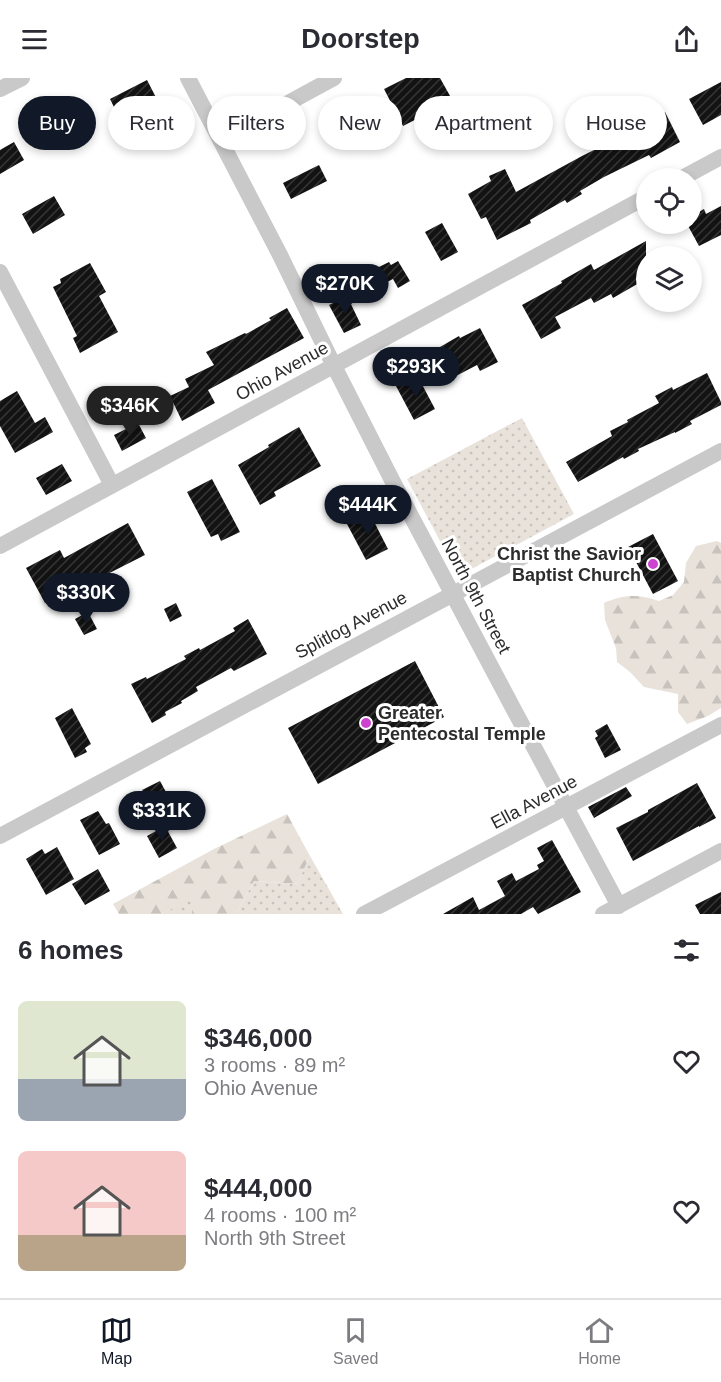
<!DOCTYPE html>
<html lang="en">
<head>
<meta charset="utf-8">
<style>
	body { margin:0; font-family:Helvetica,sans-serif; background:#f7f7f7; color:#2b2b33; height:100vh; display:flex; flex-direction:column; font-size:22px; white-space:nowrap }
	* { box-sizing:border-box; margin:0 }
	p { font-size:20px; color:#7c7c81 }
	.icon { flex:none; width:33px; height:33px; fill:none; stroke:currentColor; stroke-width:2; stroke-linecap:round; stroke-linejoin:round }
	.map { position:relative; height:836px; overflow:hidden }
	.sheet { display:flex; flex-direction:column; background:#fff; flex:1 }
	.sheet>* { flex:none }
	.banner { position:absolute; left:18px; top:18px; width:686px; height:54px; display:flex; gap:12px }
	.controls { position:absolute; left:636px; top:90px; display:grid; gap:12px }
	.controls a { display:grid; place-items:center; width:66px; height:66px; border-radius:50%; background:#fff; box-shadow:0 3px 9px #0003; font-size:30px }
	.price { position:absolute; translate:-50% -51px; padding:0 14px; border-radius:21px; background:#111827; color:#fff; font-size:20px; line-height:39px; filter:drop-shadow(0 2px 3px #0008) }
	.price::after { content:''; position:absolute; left:50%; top:36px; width:18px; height:14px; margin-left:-9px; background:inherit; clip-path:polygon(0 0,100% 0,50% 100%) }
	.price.on { background:#222; color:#fff }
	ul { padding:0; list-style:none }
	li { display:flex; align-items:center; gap:18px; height:150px; padding:0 18px }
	li span { display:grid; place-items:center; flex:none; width:168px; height:120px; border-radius:9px; color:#555 }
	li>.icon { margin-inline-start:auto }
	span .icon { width:72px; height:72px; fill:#fffc; stroke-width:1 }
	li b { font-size:26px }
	h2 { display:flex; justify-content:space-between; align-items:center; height:72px; padding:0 18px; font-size:26px }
	.tag { padding:0 21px; border-radius:27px; background:#fff; box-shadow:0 3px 9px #0003; font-size:21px; line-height:54px }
	.tag.on { background:#111827; color:#fff }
	header { display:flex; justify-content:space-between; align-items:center; height:78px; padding:0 18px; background:#fff; font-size:27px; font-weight:600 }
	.tab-bar { display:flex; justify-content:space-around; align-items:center; height:84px; border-top:2px solid #e1e1e2; background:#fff; font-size:16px; color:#7c7c81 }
	.tab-bar a { display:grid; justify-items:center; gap:3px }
	.tab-bar .on { color:#111827 }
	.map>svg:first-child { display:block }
</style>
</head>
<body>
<header><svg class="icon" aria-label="menu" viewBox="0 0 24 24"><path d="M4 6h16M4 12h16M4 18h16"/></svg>Doorstep<svg class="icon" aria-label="share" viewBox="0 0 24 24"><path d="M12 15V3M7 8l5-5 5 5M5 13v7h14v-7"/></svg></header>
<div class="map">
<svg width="721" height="836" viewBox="0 0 721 836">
	<defs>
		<pattern id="grass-dots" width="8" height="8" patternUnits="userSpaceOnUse" patternTransform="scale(1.5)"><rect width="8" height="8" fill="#e8e2db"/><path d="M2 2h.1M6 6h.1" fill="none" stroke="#c7c2bc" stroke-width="1.8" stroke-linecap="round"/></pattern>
		<pattern id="forest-firs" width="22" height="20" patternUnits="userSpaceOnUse" patternTransform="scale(1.5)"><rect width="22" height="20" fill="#e8e2db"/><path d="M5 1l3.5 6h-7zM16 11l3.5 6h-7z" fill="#c7c2bc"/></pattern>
		<pattern id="building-hatch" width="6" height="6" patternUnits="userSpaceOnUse" patternTransform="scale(1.5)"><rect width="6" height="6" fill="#131313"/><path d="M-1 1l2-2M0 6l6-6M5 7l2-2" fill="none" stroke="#363636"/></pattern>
	</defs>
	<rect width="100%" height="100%" fill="#fff"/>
	<!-- grass -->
	<path fill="url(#grass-dots)" d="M522,340l52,96 -110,59 -8,-2 -49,-92z
		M310,778l33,58h-107l18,-33 43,3z
		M192,819v17h-30z"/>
	<!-- forest -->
	<path fill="url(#forest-firs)" d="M717,463l4,2v165l-13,8 -21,8 -9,-12v-18l-34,-7 -14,-15 -13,-10 -1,-14 -11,-28 -1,-17c20,-9 34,-9 55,-2l14,-6 11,-13 2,-19 10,-17z
		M287,736l23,42 -13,28 -43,-3 -18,33h-44v-16l-30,16h-43l-6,-10 101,-55z"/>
	<!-- building -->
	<path fill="url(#building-hatch)" d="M406,0h34l14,25 -15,8 -1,-3 -35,18 -19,-37z
		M147,2l16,31 -22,12 -9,-17 -15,7 -7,-14z
		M721,4v33l-18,10 -14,-26z
		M665,34l15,30 -29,16 -2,-3 -45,22 -24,14 2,3 -15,9 -2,-3 -35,20 1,3 -34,17 -11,-23 -5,2 -13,-25 23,-13 -2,-5 16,-7 11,23 66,-36 36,-18 -5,-9 16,-8 2,4 17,-9 2,4z
		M14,64l10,18 -24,14v-24z
		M319,87l8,16 -36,18 -8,-16z
		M54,118l11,19 -32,19 -11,-20z
		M721,128v29l-22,11 -12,-22h5v-8l12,-7 2,5z
		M442,145l16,29 -17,9 -16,-29z
		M646,163v38l-33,19 -2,-4 -17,9 -3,-5 -36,19 6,11 -20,11 -19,-34 40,-22 -1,-2 30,-17 3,6z
		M398,183l12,20 -12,7 -5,-9 -12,6 -8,-15 16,-8 2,3z
		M90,185l16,29 -7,4 19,36 -38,21 -7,-15 4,-2 -24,-49 8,-4 -1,-4z
		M347,218l14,29 -17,8 -15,-28z
		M287,230l17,30 -96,52 7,13 -33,18 -12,-25 19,-9 -4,-8 29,-14 -8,-13 39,-19 1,1 25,-14 -2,-2z
		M480,250l18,34 -18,9 -3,-6 -21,11 -16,-29 19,-11 1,2z
		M707,295l14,29v3l-31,16 2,3 -17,9v-1l-37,17 1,2 -15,8 -1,-2 -45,25 -12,-20 46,-26 -2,-5 18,-9 -1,-2 32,-17 -4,-7 17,-9 1,3z
		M417,297l18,34 -21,11 -18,-34z
		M17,313l18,32 10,-6 8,15 -38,21 -15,-27v-25z
		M138,345l8,15 -24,13 -8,-16z
		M299,349l22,39 -47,26 2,4 -16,9 -22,-40 31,-18 -1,-2z
		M62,386l10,17 -26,14 -10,-17z
		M212,401l28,53 -19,9 -3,-7 -7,3 -24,-45z
		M369,434l19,37 -22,11 -19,-36z
		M128,445l17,32 -81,41 -2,-3 -17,10 -19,-35 34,-18 4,8z
		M653,456l25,47 -25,13 -25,-47z
		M176,525l6,13 -12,6 -6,-13z
		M88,534l9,17 -13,6 -9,-16z
		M248,541l19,35 -33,17 -3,-3 -35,19 2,4 -17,10 1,2 -17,9 1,3 -14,8 -21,-39 15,-7 1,2 39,-20 -2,-3 15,-8 1,2 35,-19 -2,-3z
		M415,583l29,56 -126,67 -30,-56z
		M72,630l19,36 -6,4 2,4 -12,6 -20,-40z
		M607,646l14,26 -16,8 -10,-20 3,-2 -3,-5z
		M160,703l19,35 -18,10 -19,-36z
		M697,705l19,35 -17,9v-1l-66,35 -17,-33 32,-16v-2z
		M626,709l6,9 -38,22 -6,-11z
		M98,733l8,13 3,-1 11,21 -21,11 -19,-35z
		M165,748l12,22 -18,10 -12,-22z
		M552,762l29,52 -43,22 -5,-7 -12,7h-78l30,-17 6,13 26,-14 -8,-15 15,-8 4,8 23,-12 -2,-4 7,-4 -7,-13z
		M57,769l17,32 -28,16 -20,-36 16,-10 3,5z
		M98,791l12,22 -25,14 -13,-21z
		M721,814v22h-21l-5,-9z"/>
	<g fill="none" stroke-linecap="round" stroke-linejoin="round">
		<!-- minor -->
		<path stroke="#c9c9c9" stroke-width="16" d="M188,0l92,177 54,111 59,116 120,226 106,198
			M0,11l22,-11
			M220,62l114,-62
			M682,100l39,-21
			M0,194l112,213
			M0,468l646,-349
			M0,758l721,-385
			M364,836l357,-189
			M603,836l118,-63"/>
	</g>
	<!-- markers -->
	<g fill="#cb43ce" stroke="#fff" stroke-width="2">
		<circle cx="653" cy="486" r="6"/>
		<circle cx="366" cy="645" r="6"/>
	</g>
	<g text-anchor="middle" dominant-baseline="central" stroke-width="6" stroke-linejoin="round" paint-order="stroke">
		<!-- street labels -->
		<g font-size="18" fill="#2c2c2c" stroke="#fff">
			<text transform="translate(282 293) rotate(-29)">Ohio Avenue</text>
			<text transform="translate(476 518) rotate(62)">North 9th Street</text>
			<text transform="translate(351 547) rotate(-28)">Splitlog Avenue</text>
			<text transform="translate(534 724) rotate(-28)">Ella Avenue</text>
		</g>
		<!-- poi labels -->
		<g font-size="18" font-weight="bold" fill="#2c2c2c" stroke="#fff" text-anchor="end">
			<text x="641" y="476">Christ the Savior<tspan x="641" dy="21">Baptist Church</tspan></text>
			<text x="378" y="635" text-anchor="start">Greater<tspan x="378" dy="21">Pentecostal Temple</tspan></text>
		</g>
	</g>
</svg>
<div class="controls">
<a><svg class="icon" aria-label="locate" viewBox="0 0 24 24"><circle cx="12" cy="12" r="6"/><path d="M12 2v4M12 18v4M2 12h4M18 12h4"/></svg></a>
<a><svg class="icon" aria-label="layers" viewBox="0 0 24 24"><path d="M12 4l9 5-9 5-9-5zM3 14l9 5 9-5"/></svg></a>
</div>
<b class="price" style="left:345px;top:237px">$270K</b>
<b class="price" style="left:416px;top:320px">$293K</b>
<b class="price on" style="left:130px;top:359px">$346K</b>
<b class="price" style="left:368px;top:458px">$444K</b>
<b class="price" style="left:86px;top:546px">$330K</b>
<b class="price" style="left:162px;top:764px">$331K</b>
<div class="banner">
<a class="tag on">Buy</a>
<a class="tag">Rent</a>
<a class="tag">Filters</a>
<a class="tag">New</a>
<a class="tag">Apartment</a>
<a class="tag">House</a>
</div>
</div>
<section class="sheet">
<h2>6 homes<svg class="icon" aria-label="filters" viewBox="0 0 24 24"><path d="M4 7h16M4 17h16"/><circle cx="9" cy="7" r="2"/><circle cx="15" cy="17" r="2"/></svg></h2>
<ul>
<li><span style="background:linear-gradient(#dfe7d0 65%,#9aa5b1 0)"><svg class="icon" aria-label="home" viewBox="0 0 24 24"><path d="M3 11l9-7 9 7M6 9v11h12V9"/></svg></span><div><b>$346,000</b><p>3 rooms · 89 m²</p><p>Ohio Avenue</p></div><svg class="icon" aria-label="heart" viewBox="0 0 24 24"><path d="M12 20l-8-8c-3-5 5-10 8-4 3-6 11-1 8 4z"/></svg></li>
<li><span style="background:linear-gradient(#f6c9c9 70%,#b9a48a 0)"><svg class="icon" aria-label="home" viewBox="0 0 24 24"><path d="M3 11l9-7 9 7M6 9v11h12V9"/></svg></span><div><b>$444,000</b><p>4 rooms · 100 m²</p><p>North 9th Street</p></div><svg class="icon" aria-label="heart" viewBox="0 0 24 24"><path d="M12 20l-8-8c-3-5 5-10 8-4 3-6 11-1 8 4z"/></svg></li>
</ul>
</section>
<nav class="tab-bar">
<a class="on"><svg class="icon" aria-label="map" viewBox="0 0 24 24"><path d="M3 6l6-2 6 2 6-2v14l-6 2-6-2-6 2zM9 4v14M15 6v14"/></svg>Map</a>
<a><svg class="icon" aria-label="saved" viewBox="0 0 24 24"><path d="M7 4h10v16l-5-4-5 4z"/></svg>Saved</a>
<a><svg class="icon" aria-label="home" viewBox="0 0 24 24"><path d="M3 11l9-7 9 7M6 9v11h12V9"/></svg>Home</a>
</nav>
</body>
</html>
